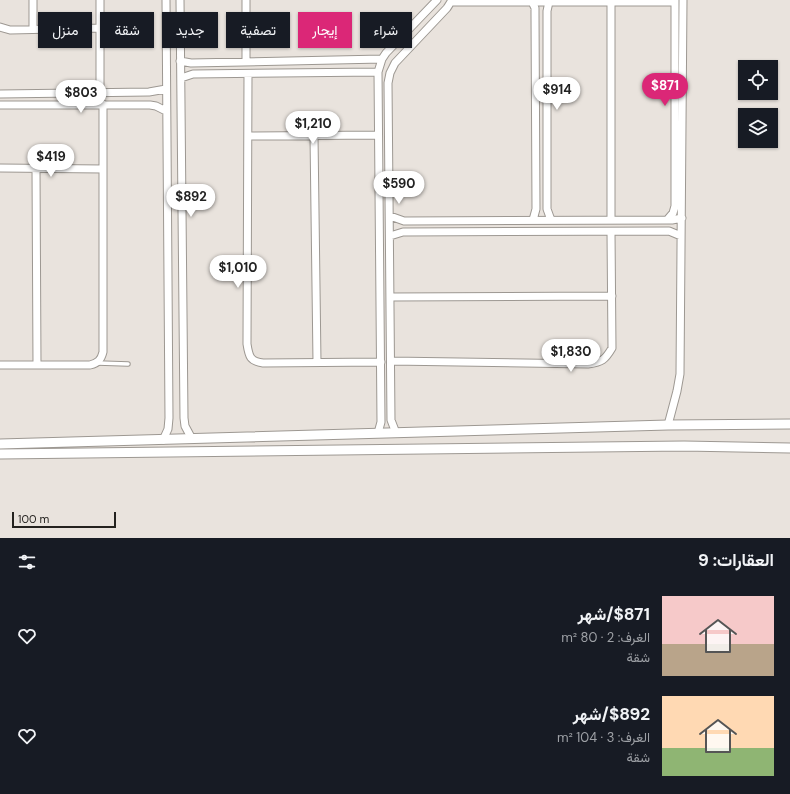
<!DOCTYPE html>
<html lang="ar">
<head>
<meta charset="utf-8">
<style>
	body { margin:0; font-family:"DM Sans",Vazirmatn,sans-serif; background:#242831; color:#f1f3f6; direction:rtl; height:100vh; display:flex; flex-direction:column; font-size:15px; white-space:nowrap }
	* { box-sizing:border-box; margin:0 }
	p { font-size:13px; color:#9ea1a6 }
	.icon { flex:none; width:22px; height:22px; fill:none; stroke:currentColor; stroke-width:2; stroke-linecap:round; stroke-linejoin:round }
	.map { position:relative; height:538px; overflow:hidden; direction:ltr }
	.details { display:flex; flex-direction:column; background:#171b24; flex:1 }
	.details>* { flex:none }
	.guide { position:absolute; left:12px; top:12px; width:400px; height:36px; direction:rtl; display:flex; gap:8px }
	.fabs { position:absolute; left:738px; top:60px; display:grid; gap:8px }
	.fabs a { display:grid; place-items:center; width:40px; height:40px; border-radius:0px; background:#171b24; box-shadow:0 1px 3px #0004; font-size:20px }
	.scale { position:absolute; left:12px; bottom:10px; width:104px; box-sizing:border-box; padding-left:4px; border:2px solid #24221f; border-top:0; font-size:11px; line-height:14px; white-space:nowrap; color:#24221f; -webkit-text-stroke:3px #e9e3dd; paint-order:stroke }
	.price { position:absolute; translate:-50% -34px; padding:0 9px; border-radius:14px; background:#fff; color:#222; font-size:13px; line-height:26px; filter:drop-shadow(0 1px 2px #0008) }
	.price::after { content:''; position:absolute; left:50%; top:24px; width:12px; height:9px; margin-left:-6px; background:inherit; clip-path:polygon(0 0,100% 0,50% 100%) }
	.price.current { background:#db2777; color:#fff }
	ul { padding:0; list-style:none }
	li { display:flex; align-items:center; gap:12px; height:100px; padding:0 16px }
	li span { display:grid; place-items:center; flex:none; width:112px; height:80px; border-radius:0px; color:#555 }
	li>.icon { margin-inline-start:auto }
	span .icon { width:48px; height:48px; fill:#fffc; stroke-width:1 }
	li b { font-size:17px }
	h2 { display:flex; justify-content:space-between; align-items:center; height:48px; padding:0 16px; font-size:17px }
	.pill { padding:0 14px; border-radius:0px; background:#171b24; box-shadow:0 1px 3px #0004; font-size:14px; line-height:36px }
	.pill.current { background:#db2777; color:#fff }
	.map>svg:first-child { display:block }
</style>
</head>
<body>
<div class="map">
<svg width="790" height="538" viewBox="0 0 790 538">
	<rect width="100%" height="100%" fill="#e9e3dd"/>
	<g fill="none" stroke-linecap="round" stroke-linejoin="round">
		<defs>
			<path id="service" d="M98,363l30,1"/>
			<path id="minor" d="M180,0l4,418 1,8 7,13
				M246,0v62
				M452,2h223
				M532,2l3,6v6l1,195 -3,11
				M549,2l-2,9v198l4,11
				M611,2v218
				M0,27l10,3 90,-2
				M33,29v-29
				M180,61l11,2 191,-4
				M248,74l-1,270c2,13 3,17 16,19l118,-1
				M181,78l12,-4 185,-2
				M100,93v-93
				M0,94l149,-2 17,-3
				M0,105h150l6,1 10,5
				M248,136l130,-1
				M314,136l3,226
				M0,168l103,1
				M36,168l1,197
				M390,216l14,5 268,-1 10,-2
				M667,220l6,-7 2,-7v-206
				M390,236l13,-4 266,-1 12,5
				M391,297l221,-1
				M391,361l197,3c14,-2 17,-4 24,-16l-1,-116
				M0,365h90c8,-2 11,-5 13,-13v-248
				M668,425l9,-34 3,-17 3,-374
				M378,433l3,-11 -3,-350 4,-13 4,-6 51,-53
				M396,433l-5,-13 -3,-337 2,-10 5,-10 52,-55 5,-8
				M163,440l5,-11 1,-11 -3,-418"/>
			<path id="tertiary" d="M0,444l668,-19 122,-1
				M0,454l684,-8 106,2"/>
		</defs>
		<!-- service casing -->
		<use href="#service" stroke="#9d9892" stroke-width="5.5"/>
		<!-- minor casing -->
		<use href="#minor" stroke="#9d9892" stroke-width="9"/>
		<!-- tertiary casing -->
		<use href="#tertiary" stroke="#9d9892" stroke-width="11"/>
		<!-- service -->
		<use href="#service" stroke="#fff" stroke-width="3.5"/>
		<!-- minor -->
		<use href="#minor" stroke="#fff" stroke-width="7"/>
		<!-- tertiary -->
		<use href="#tertiary" stroke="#fff" stroke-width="9"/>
	</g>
</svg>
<div class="fabs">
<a><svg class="icon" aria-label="locate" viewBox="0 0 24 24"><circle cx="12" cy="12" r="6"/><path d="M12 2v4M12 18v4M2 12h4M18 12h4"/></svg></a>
<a><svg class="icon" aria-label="layers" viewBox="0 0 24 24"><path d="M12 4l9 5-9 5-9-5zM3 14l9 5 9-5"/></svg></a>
</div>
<div class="scale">100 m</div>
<b class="price current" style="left:665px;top:107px">$871</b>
<b class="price" style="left:557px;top:111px">$914</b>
<b class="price" style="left:81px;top:114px">$803</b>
<b class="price" style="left:313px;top:145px">$1,210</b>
<b class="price" style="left:51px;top:178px">$419</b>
<b class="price" style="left:399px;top:205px">$590</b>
<b class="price" style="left:191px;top:218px">$892</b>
<b class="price" style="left:238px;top:289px">$1,010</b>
<b class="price" style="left:571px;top:373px">$1,830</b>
<div class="guide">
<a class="pill">شراء</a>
<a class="pill current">إيجار</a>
<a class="pill">تصفية</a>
<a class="pill">جديد</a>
<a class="pill">شقة</a>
<a class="pill">منزل</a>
</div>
</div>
<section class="details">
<h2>العقارات: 9<svg class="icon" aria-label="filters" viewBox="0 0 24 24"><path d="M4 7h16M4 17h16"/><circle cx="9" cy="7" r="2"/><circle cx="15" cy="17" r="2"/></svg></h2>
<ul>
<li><span style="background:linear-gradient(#f6c9c9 60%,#b9a48a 0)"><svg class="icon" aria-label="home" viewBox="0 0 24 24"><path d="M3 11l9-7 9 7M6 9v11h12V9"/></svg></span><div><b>$871/شهر</b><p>الغرف: 2 · 80 m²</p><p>شقة</p></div><svg class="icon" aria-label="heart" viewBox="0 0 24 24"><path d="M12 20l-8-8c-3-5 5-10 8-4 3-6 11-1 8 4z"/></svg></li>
<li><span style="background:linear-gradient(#ffd9b3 65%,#8fb573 0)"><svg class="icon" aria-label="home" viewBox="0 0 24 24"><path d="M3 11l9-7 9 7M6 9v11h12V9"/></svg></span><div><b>$892/شهر</b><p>الغرف: 3 · 104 m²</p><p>شقة</p></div><svg class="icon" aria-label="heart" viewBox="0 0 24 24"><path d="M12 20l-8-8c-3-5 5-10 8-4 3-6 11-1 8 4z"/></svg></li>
</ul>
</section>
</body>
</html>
